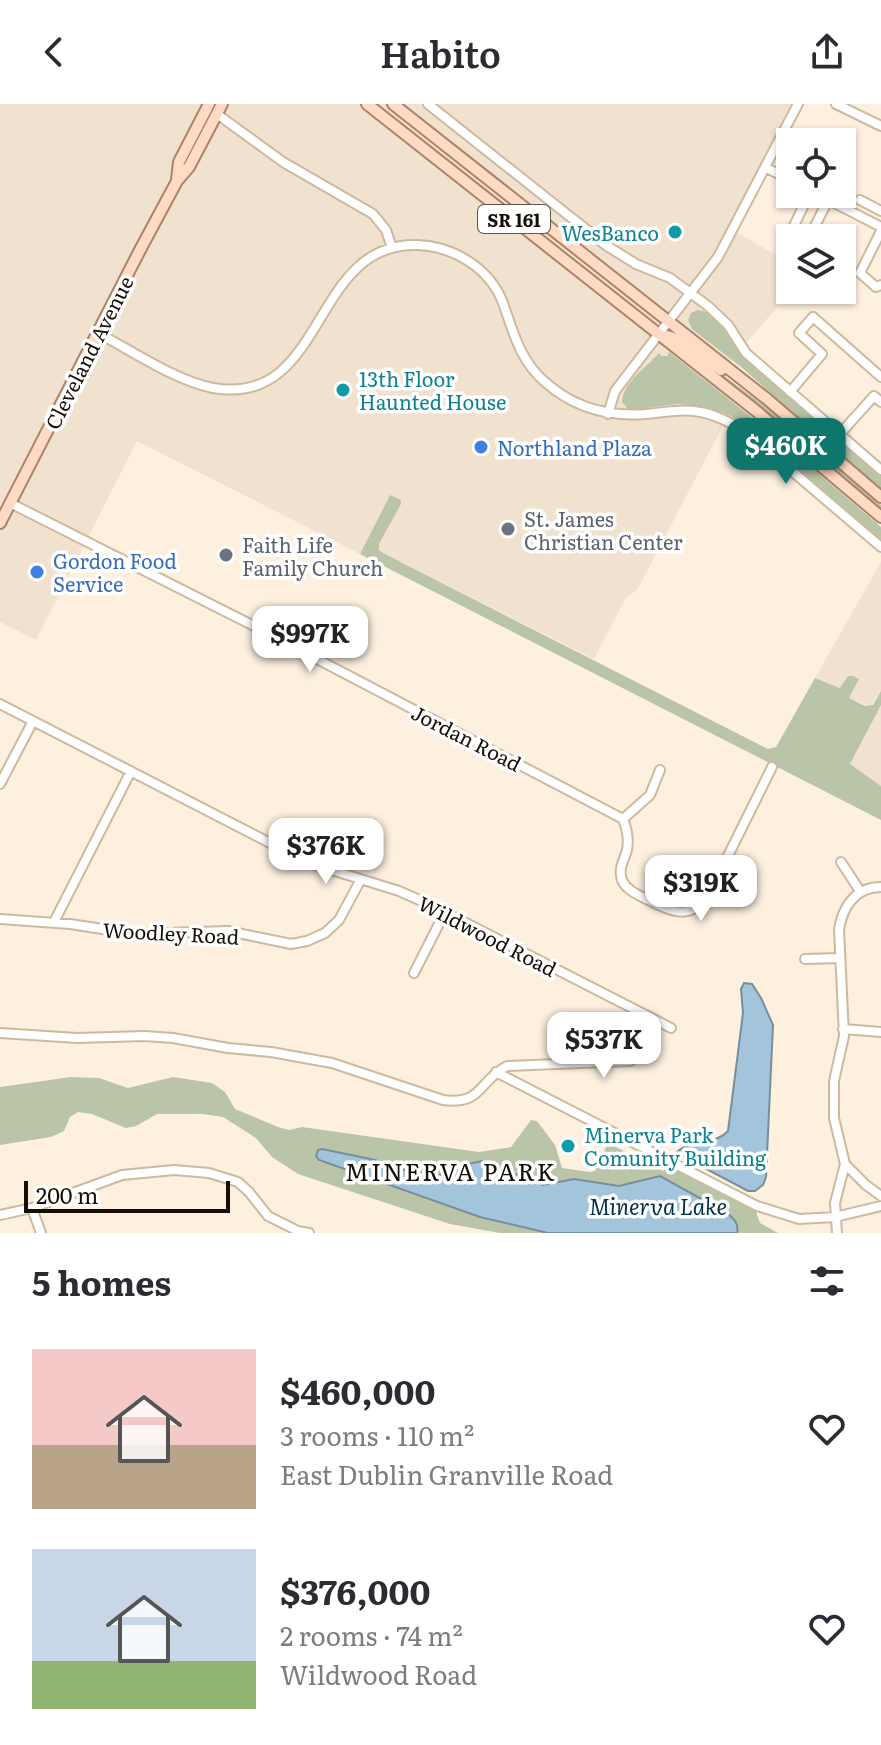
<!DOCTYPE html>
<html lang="en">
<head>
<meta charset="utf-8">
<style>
	body { margin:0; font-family:Literata,serif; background:#f2f2f3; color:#2b2b33; height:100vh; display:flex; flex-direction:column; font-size:30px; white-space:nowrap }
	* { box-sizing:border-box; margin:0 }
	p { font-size:26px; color:#7c7c81 }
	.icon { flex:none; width:44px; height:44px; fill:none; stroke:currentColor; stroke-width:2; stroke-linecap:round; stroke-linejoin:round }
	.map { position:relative; height:1129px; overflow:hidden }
	.sheet { display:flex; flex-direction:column; background:#fff; flex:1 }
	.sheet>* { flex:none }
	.controls { position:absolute; left:776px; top:24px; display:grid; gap:16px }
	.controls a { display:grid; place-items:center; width:80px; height:80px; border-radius:0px; background:#fff; box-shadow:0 2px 6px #0004; font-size:40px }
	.scale { position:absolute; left:24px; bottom:20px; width:206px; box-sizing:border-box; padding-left:8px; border:4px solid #160f06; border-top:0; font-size:22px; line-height:28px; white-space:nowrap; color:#160f06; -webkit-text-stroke:6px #fff; paint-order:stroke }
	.price { position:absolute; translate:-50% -68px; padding:0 18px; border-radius:16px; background:#fff; color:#222; font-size:26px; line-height:52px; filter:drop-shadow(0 2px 4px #0008) }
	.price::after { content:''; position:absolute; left:50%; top:48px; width:24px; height:18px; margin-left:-12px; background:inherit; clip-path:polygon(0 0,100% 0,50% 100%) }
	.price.selected { background:#0f766e; color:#fff }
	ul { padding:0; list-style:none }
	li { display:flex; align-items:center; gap:24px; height:200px; padding:0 32px }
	li span { display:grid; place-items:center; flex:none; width:224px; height:160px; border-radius:0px; color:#555 }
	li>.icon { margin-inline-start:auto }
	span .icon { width:96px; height:96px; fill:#fffc; stroke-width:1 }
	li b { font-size:34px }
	h2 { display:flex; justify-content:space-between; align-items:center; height:96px; padding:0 32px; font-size:34px }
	header { display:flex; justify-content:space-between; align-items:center; height:104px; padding:0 32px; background:#fff; font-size:36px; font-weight:600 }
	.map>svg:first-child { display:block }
</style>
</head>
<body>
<header><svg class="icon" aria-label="back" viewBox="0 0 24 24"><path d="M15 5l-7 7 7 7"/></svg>Habito<svg class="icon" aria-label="share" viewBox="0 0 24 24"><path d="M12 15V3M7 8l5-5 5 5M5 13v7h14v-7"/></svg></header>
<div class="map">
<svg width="881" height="1129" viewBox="0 0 881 1129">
	<rect width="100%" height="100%" fill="#fdf0df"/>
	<!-- commercial -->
	<path fill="#f0e2cf" d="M0,0h799l-66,126 57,33v27h2l-72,83 28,22 -25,31 -86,164 -12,9 -31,60 -211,-106 -4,-3v-6l22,-40 -11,-9 -30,59 -223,-113 -101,199 -36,-18z
		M881,458v129l-11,16 -21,-9 -1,-21 -7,11 -26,-10z
		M881,601v81l-31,-22z"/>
	<!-- green -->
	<path fill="#bac5a7" d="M698,206l13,3 6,6 30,41 134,115v16l-140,-124 -49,-38 -4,-9 3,-7z
		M669,248l90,71 122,104v15l-128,-110 -22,-16 -25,-9 -29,-3 -44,6 -6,-2 -5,-6c1,-20 25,-35 37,-49l2,3h7z
		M693,249l85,63 103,89v5z
		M390,391l11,5v4l-22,40v6l4,3 385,196 8,-2 39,-69 25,10 8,-12h5l6,3 -10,19 16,8 8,-1 8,-14v14l-31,59 31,22v34l-521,-266z
		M71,973l28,1 29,10 45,-11 39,6 13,9 10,17 43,18 11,3 13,-3 177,25 32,-5 20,-27 6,1 18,24 7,23 28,4 5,-1 11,-24 8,-1 49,25 6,-7 86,45 5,14 18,10h-41l-1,-12 -9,-8 -67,-37 -41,10 -45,-7 -31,6 -61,-24 -23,5 -24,11h-10l-50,-17 -57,-9 1,9 161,57 68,16h-48l-50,-9 -152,-50 -26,-17 -16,-19 -33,-21 -20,-3h-46l-21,12 -10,2 -34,-14 -14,-2 -8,5 -6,14 -13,6 -51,8v-58z"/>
	<!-- water -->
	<path fill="#a3c5dc" stroke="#798e9c" stroke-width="2" d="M744,879l8,1 9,14 12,27 -7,152 -3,8 -8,6h-7l-72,-38c14,-15 38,-7 52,-22l15,-118 -2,-24z
		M322,1045l53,11 50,17h10l24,-11 23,-5 61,24 31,-6 45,7 41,-10 67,37c7,6 12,10 10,20h-189l-68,-16 -161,-57 -3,-4 2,-6z"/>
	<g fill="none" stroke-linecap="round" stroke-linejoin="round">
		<defs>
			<path id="minor" d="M428,0l179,142 29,18 34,14 38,28 20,19 18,28 135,117
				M836,0l45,22
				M217,10l66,48 90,52 13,16 6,18
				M765,63l25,13
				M809,90l-16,34 17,8 18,-36
				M817,90l64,33
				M860,96l21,11
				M881,127l-21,42 16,14 5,-2
				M98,229c34,18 78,48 115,55 114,20 97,-146 204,-143 36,1 73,23 86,58 10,28 17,58 42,79 28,25 63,35 101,32 16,-1 32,-5 48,-3 19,2 35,11 51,20l136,116
				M790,288l32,-38 -23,-21 14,-16 68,60
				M608,310l7,-23 103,-134 80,-153
				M839,331l35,-39 7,6
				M10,399l244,123 369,193
				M0,600l309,159 90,28 34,15 238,122
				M0,680l33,-63
				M623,715c4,10 6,20 4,31 -3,11 -9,18 -5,30 4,10 15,14 24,19 26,13 46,23 64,-7l62,-125
				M623,715l27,-24 10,-25
				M841,758l19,29
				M0,815l70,5 65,10 93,-3 63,13 16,-3 18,-8 14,-13 21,-39
				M54,818l77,-151
				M805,855l35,-1
				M414,869l31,-61
				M843,925l38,3
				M0,929l77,5 68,-2 28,2 55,10 43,4 61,11 111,37c40,5 35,-19 64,-34l123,-5c14,-11 12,-30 14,-47
				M496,968l261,134 42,13 36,-2 46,-11
				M845,1060l21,21 15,11
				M32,1104l9,25
				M0,1111l32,-7 90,-33 52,-5 35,3 29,9 11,10 19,24 30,15 11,2
				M837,1129l-2,-30 10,-39 -11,-46v-37l10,-45 -5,-107c4,-23 17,-42 42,-42"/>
			<path id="major" d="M367,0l388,306 126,107
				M393,0l374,295 114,98
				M177,75l2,-17 30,-58
				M667,232l12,4 42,30
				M0,419l140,-273 37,-69 12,-14 33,-63"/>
		</defs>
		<!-- minor casing -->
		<use href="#minor" stroke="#ceb99e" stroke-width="12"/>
		<!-- major casing -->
		<use href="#major" stroke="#ad8368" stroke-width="14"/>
		<!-- minor -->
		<use href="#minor" stroke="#fff" stroke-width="8"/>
		<!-- major -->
		<use href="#major" stroke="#ffdac4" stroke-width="10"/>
	</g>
	<!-- markers -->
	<g fill="#0f9aa8" stroke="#fff" stroke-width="3">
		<circle cx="675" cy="128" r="8"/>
		<circle cx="343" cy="286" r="8"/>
		<circle cx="568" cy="1042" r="8"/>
	</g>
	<g fill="#3f7fe0" stroke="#fff" stroke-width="3">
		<circle cx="481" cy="343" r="8"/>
		<circle cx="37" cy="468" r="8"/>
	</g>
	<g fill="#6b7280" stroke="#fff" stroke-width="3">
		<circle cx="508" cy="425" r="8"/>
		<circle cx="226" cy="451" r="8"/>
	</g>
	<g text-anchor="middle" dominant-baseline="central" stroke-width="7" stroke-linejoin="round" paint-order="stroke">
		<!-- shield labels -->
		<rect fill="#fff" stroke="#5c5751" stroke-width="2" x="478" y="101" width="72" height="28" rx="6"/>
		<g font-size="18" font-weight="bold" fill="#160f06">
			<text x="514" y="115">SR 161</text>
		</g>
		<!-- culture labels -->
		<g font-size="20" fill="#0d838f" stroke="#fff" text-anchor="start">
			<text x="659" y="128" text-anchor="end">WesBanco</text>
			<text x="359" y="274">13th Floor<tspan x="359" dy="23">Haunted House</tspan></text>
			<text x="584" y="1030">Minerva Park<tspan x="584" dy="23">Comunity Building</tspan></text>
		</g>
		<!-- street labels -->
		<g font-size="20" fill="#160f06" stroke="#fff">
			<text transform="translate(88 248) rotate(-63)">Cleveland Avenue</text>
			<text transform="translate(467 633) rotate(27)">Jordan Road</text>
			<text transform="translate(171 828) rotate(3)">Woodley Road</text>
			<text transform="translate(488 831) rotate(27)">Wildwood Road</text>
		</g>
		<!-- shop labels -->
		<g font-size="20" fill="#366cbe" stroke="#fff" text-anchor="start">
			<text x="497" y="343">Northland Plaza</text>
			<text x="53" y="456">Gordon Food<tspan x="53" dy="23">Service</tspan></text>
		</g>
		<!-- worship labels -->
		<g font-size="20" fill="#5b616d" stroke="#fff" text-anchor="start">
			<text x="524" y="414">St. James<tspan x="524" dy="23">Christian Center</tspan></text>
			<text x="242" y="440">Faith Life<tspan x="242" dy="23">Family Church</tspan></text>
		</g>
		<!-- water labels -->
		<g font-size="22" font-style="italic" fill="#022f47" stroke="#fff">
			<text x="658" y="1101">Minerva Lake</text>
		</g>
		<!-- quarter labels -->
		<g font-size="24" letter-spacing="2" fill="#160f06" stroke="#fff">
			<text x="451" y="1066">MINERVA PARK</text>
		</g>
	</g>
</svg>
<div class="controls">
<a><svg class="icon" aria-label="locate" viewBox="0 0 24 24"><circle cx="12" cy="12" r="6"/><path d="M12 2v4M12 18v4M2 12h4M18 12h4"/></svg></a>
<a><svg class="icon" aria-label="layers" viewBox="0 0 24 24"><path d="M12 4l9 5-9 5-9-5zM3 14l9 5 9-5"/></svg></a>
</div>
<div class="scale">200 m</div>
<b class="price selected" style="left:786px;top:382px">$460K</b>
<b class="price" style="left:310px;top:570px">$997K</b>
<b class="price" style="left:326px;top:782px">$376K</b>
<b class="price" style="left:701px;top:819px">$319K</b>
<b class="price" style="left:604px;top:976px">$537K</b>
</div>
<section class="sheet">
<h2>5 homes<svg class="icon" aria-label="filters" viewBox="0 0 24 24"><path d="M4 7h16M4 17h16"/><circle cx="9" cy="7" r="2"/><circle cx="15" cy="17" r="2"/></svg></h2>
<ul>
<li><span style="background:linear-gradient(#f6c9c9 60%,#b9a48a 0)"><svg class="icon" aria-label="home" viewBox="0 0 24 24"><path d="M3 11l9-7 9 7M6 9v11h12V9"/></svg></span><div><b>$460,000</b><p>3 rooms · 110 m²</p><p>East Dublin Granville Road</p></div><svg class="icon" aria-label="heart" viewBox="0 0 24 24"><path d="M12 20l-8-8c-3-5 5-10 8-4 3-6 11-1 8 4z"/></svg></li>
<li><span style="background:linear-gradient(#c9d6e8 70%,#8fb573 0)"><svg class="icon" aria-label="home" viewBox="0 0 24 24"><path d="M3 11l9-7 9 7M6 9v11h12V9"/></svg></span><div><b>$376,000</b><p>2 rooms · 74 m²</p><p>Wildwood Road</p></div><svg class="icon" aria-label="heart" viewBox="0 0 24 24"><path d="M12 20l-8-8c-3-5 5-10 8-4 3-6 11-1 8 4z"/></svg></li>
</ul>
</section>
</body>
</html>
